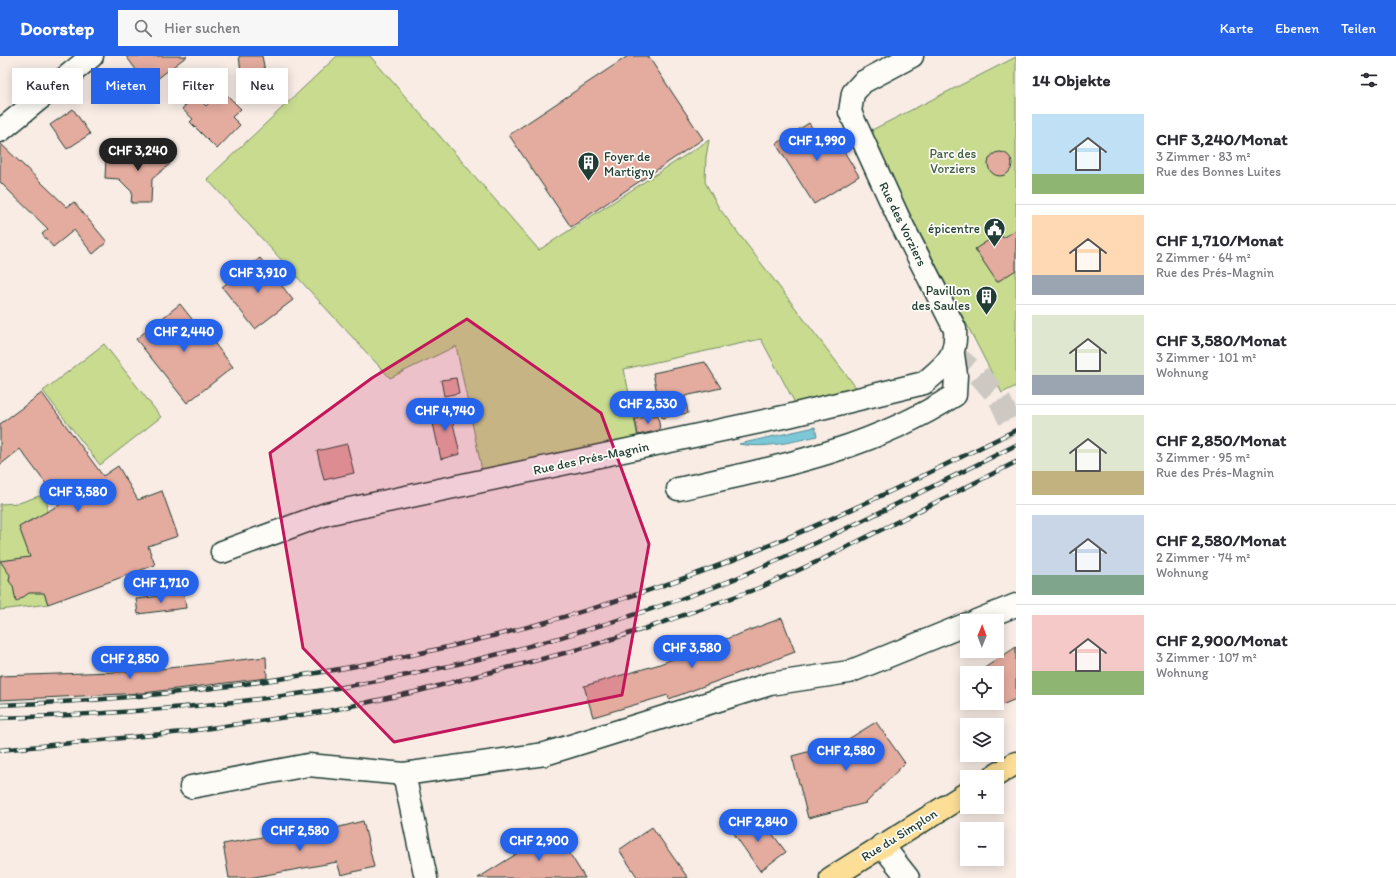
<!DOCTYPE html>
<html lang="de">
<head>
<meta charset="utf-8">
<style>
	body { margin:0; font-family:Itim,sans-serif; background:#f7f7f7; color:#2b2b33; height:100vh; display:flex; flex-direction:column; font-size:15px; white-space:nowrap }
	* { box-sizing:border-box; margin:0 }
	p { font-size:13px; color:#7c7c81 }
	.icon { flex:none; width:22px; height:22px; fill:none; stroke:currentColor; stroke-width:2; stroke-linecap:round; stroke-linejoin:round }
	.map { position:relative; flex:1; overflow:hidden }
	.drawer { display:flex; flex-direction:column; background:#fff; width:380px }
	.drawer>* { flex:none }
	.hud { position:absolute; left:12px; top:12px; width:380px; height:36px; display:flex; gap:8px }
	.needle { width:26px; rotate:1deg }
	.tools { position:absolute; left:960px; top:558px; display:grid; gap:8px }
	.tools a { display:grid; place-items:center; width:44px; height:44px; border-radius:0px; background:#fff; box-shadow:0 2px 10px #0003; font-size:20px }
	.price { position:absolute; translate:-50% -34px; padding:0 9px; border-radius:14px; background:#2563eb; color:#fff; font-size:13px; line-height:26px; filter:drop-shadow(0 1px 2px #0008) }
	.price::after { content:''; position:absolute; left:50%; top:24px; width:12px; height:9px; margin-left:-6px; background:inherit; clip-path:polygon(0 0,100% 0,50% 100%) }
	.price.active { background:#222; color:#fff }
	ul { padding:0; list-style:none }
	li { display:flex; align-items:center; gap:12px; height:100px; padding:0 16px }
	li+li { border-top:1px solid #e1e1e2 }
	li span { display:grid; place-items:center; flex:none; width:112px; height:80px; border-radius:0px; color:#555 }
	li>.icon { margin-inline-start:auto }
	span .icon { width:48px; height:48px; fill:#fffc; stroke-width:1 }
	li b { font-size:17px }
	h2 { display:flex; justify-content:space-between; align-items:center; height:48px; padding:0 16px; font-size:17px }
	.chip { padding:0 14px; border-radius:0px; background:#fff; box-shadow:0 2px 10px #0003; font-size:14px; line-height:36px }
	.chip.active { background:#2563eb; color:#fff }
	header { display:flex; align-items:center; gap:24px; box-sizing:border-box; height:56px; padding:0 20px; background:#2563eb; color:#fff }
	header strong { font-size:19px }
	nav { display:flex; gap:22px; margin-inline-start:auto; font-size:14px }
	.search { width:280px; height:36px; background:#f7f7f7; display:flex; align-items:center; gap:10px; box-sizing:border-box; padding:0 14px; border-radius:0px; color:#7c7c81; font-size:15px }
	main { display:flex; flex:1; min-height:0 }
	.map>svg:first-child { display:block }
</style>
</head>
<body>
<header>
<strong>Doorstep</strong>
<div class="search"><svg class="icon" aria-label="search" viewBox="0 0 24 24"><circle cx="10" cy="10" r="6"/><path d="M15 15l6 6"/></svg>Hier suchen</div>
<nav><a>Karte</a><a>Ebenen</a><a>Teilen</a></nav>
</header>
<main>
<div class="map">
<svg width="1016" height="822" viewBox="0 0 1016 822">
	<rect width="100%" height="100%" fill="#f8ece5"/>
	<filter id="ink" filterUnits="userSpaceOnUse"><feTurbulence type="fractalNoise" baseFrequency=".025" numOctaves="2"/><feDisplacementMap in="SourceGraphic" scale="8" xChannelSelector="R" yChannelSelector="G"/><feConvolveMatrix kernelMatrix="1 2 1 2 8 2 1 2 1" color-interpolation-filters="sRGB"/></filter>
	<g filter="url(#ink)">
		<!-- green -->
		<path fill="#c8db8f" stroke="#748c62" d="M337,0h33l169,194 170,-110 -3,17 -1,25 14,26 139,182 -62,15 -35,-66 -137,30 15,74 -156,32 -27,-129 -66,32 -183,-199z
			M1016,1v329l-14,7 -134,-261z
			M104,288l57,73 -61,48 -57,-74z
			M39,440l6,2c3,6 3,8 1,15l-21,10 -4,4 27,77 -48,6v-106l19,-1z"/>
		<!-- water -->
		<path fill="#7bc8d9" stroke="#569097" d="M815,371l2,9c-25,6 -53,13 -78,8z"/>
		<!-- building -->
		<path fill="#e4ab9f" stroke="#1f3d34" d="M126,0h61l-39,30z
			M239,0h23l4,20 -24,3z
			M628,0h20l55,83 -132,88 -62,-92z
			M222,34l19,19 -9,8 8,8 -23,24 -27,-27 3,-3 -11,-10 13,-14 11,11z
			M73,53l17,25 -23,15 -17,-24z
			M809,67l11,17 12,-8 27,44 -45,28 -38,-60z
			M150,86l20,22 -18,15 -1,24h-20l1,-11 -13,-13 -14,-1 1,-20 26,1z
			M0,87l67,64 7,-5 33,40 -14,12 -19,-24 -21,17 -11,-13 6,-5 -48,-47z
			M988 108a12 12 0 1 1 24 0a12 12 0 1 1-24 0Z
			M1016,174v40l-19,12 -22,-33 25,-16 3,5z
			M260,202l33,42 -38,29 -33,-42z
			M180,248l23,29 2,-2 28,36 -46,36 -51,-64z
			M705,306l16,26 -36,8 3,17 -26,5 -9,-45z
			M456,322l3,15 -15,3 -3,-16z
			M42,337l61,83 15,-10 20,34 24,-9 16,45 -30,10 7,19 -107,39 -4,-11h-15l-13,9 -3,-16 -4,-5 1,-6 -10,-14 30,-4 -11,-30 42,-23 -41,-55 -20,16v-41z
			M449,350l11,48 -19,5 -11,-49z
			M658,359l2,15 -22,5 -3,-16z
			M347,388l7,29 -30,7 -7,-29z
			M184,537l2,15 -48,6 -2,-15z
			M782,562l13,34 -126,47 -1,-4 -75,22 -9,-31 73,-21z
			M1016,591v52l-19,8v-34h-20z
			M266,601l1,21 -124,15 -143,7v-24l142,-5z
			M876,666l29,41 -39,40 -58,15 -16,-62 50,-13z
			M748,759l10,14 7,-5 21,28 -26,19 -30,-43z
			M363,765l11,46 -33,8 -4,-13 -88,16h-20l-6,-34 108,-19 1,4z
			M652,771l36,51h-50l-19,-28z
			M555,774l30,48h-107z"/>
		<g fill="none" stroke-linecap="round" stroke-linejoin="round">
			<!-- minor-tunnel -->
			<path stroke="#cdc9c2" stroke-width="22" stroke-dasharray="22 11" stroke-linecap="butt" d="M953,298l25,20 21,24 17,37"/>
			<defs>
				<path id="minor" d="M0,75l92,-75
					M678,433c99,-22 190,-38 277,-94l1,-20 -3,-21
					M222,496l104,-38 462,-98 136,-33c21,-18 33,-25 31,-54l-56,-110 -49,-107 3,-19 10,-11 49,-26
					M976,565l40,-16
					M404,718l22,104
					M191,731l117,-22 96,9 141,-20 225,-70 79,-12 118,-48
					M882,789l26,33"/>
				<path id="major" d="M993,721l23,-14
					M831,822l136,-85"/>
			</defs>
			<!-- minor casing -->
			<use href="#minor" stroke="#1f3d34" stroke-width="25"/>
			<!-- major casing -->
			<use href="#major" stroke="#1f3d34" stroke-width="25"/>
			<!-- minor -->
			<use href="#minor" stroke="#fdfcf7" stroke-width="22"/>
			<!-- major -->
			<use href="#major" stroke="#fcde96" stroke-width="22"/>
			<defs>
				<path id="rail" d="M0,649c235,-9 468,-49 690,-129 112,-40 219,-93 326,-146
					M0,662c126,-4 253,-14 377,-37 112,-21 222,-52 329,-91 47,-17 92,-39 137,-60 58,-28 116,-56 173,-85
					M0,694l183,-18 145,-21 87,-19 165,-43 70,-22 109,-39 64,-29 193,-97"/>
			</defs>
			<!-- rail casing -->
			<use href="#rail" stroke="#1f3d34" stroke-width="4.5"/>
			<!-- rail -->
			<use href="#rail" stroke="#fdfcf7" stroke-width="3" stroke-dasharray="9" stroke-linecap="butt"/>
		</g>
	</g>
	<!-- marked area -->
	<path fill="#c2185b" fill-opacity="0.2" stroke="#c2185b" stroke-width="3" stroke-linejoin="round" d="M467,263l134,94 48,131 -27,151 -228,47 -91,-94 -33,-195 102,-75z"/>
	<!-- icons -->
	<defs>
		<symbol id="building-pin" viewBox="-11 -11 22 30"><path d="M0 17L-7.5 6A9.5 9.5 0 1 1 7.5 6Z" fill="#1f3d34" stroke="#fdfcf7"/><path d="M-4-6H4V6H1V3H-1V6H-4ZM-2.5-4.3h1.7v1.8h-1.7ZM.8-4.3h1.7v1.8H.8ZM-2.5-1h1.7V.8h-1.7ZM.8-1h1.7V.8H.8Z" fill="#fff"/></symbol>
		<symbol id="civic-pin" viewBox="-11 -11 22 30"><path d="M0 17L-7.5 6A9.5 9.5 0 1 1 7.5 6Z" fill="#1f3d34" stroke="#fdfcf7"/><path d="M-.6-6.5H3V-4.5H.6V-3L4-1V1h2V6H-6V1h2V-1L-.6-3ZM-1.2 2.5V6h2.4V2.5Z" fill="#fff"/></symbol>
	</defs>
	<g fill-rule="evenodd">
		<use href="#building-pin" x="576" y="94" width="25" height="34"/>
		<use href="#civic-pin" x="982" y="160" width="25" height="34"/>
		<use href="#building-pin" x="974" y="228" width="25" height="34"/>
	</g>
	<g text-anchor="middle" dominant-baseline="central" stroke-width="3.5" stroke-linejoin="round" paint-order="stroke">
		<!-- park labels -->
		<g font-size="13" fill="#415d46" stroke="#fdfcf7">
			<text x="953" y="97">Parc des<tspan x="953" dy="15">Vorziers</tspan></text>
		</g>
		<!-- poi labels -->
		<g font-size="13" fill="#1f3d34" stroke="#fdfcf7" text-anchor="end">
			<text x="604" y="100" text-anchor="start">Foyer de<tspan x="604" dy="15">Martigny</tspan></text>
			<text x="980" y="172">épicentre</text>
			<text x="970" y="234">Pavillon<tspan x="970" dy="15">des Saules</tspan></text>
		</g>
		<!-- street labels -->
		<g font-size="13" fill="#1f3d34" stroke="#fdfcf7">
			<text transform="translate(903 168) rotate(64)">Rue des Vorziers</text>
			<text transform="translate(591 402) rotate(-12)">Rue des Prés-Magnin</text>
			<text transform="translate(899 779) rotate(-32)">Rue du Simplon</text>
		</g>
	</g>
</svg>
<div class="tools">
<a><svg class="needle" viewBox="-14 -14 28 28"><path d="M0-13l5 13h-10z" fill="#e53935"/><path d="M0 13l5-13h-10z" fill="#7c7c81"/></svg></a>
<a><svg class="icon" aria-label="locate" viewBox="0 0 24 24"><circle cx="12" cy="12" r="6"/><path d="M12 2v4M12 18v4M2 12h4M18 12h4"/></svg></a>
<a><svg class="icon" aria-label="layers" viewBox="0 0 24 24"><path d="M12 4l9 5-9 5-9-5zM3 14l9 5 9-5"/></svg></a>
<a>+</a>
<a>−</a>
</div>
<b class="price" style="left:817px;top:106px">CHF 1,990</b>
<b class="price active" style="left:138px;top:116px">CHF 3,240</b>
<b class="price" style="left:258px;top:238px">CHF 3,910</b>
<b class="price" style="left:184px;top:297px">CHF 2,440</b>
<b class="price" style="left:648px;top:369px">CHF 2,530</b>
<b class="price" style="left:445px;top:376px">CHF 4,740</b>
<b class="price" style="left:78px;top:457px">CHF 3,580</b>
<b class="price" style="left:161px;top:548px">CHF 1,710</b>
<b class="price" style="left:692px;top:613px">CHF 3,580</b>
<b class="price" style="left:130px;top:624px">CHF 2,850</b>
<b class="price" style="left:846px;top:716px">CHF 2,580</b>
<b class="price" style="left:758px;top:787px">CHF 2,840</b>
<b class="price" style="left:300px;top:796px">CHF 2,580</b>
<b class="price" style="left:539px;top:806px">CHF 2,900</b>
<div class="hud">
<a class="chip">Kaufen</a>
<a class="chip active">Mieten</a>
<a class="chip">Filter</a>
<a class="chip">Neu</a>
</div>
</div>
<section class="drawer">
<h2>14 Objekte<svg class="icon" aria-label="filters" viewBox="0 0 24 24"><path d="M4 7h16M4 17h16"/><circle cx="9" cy="7" r="2"/><circle cx="15" cy="17" r="2"/></svg></h2>
<ul>
<li><span style="background:linear-gradient(#bfe0f5 75%,#8fb573 0)"><svg class="icon" aria-label="home" viewBox="0 0 24 24"><path d="M3 11l9-7 9 7M6 9v11h12V9"/></svg></span><div><b>CHF 3,240/Monat</b><p>3 Zimmer · 83 m²</p><p>Rue des Bonnes Luites</p></div></li>
<li><span style="background:linear-gradient(#ffd9b3 75%,#9aa5b1 0)"><svg class="icon" aria-label="home" viewBox="0 0 24 24"><path d="M3 11l9-7 9 7M6 9v11h12V9"/></svg></span><div><b>CHF 1,710/Monat</b><p>2 Zimmer · 64 m²</p><p>Rue des Prés-Magnin</p></div></li>
<li><span style="background:linear-gradient(#dfe7d0 75%,#9aa5b1 0)"><svg class="icon" aria-label="home" viewBox="0 0 24 24"><path d="M3 11l9-7 9 7M6 9v11h12V9"/></svg></span><div><b>CHF 3,580/Monat</b><p>3 Zimmer · 101 m²</p><p>Wohnung</p></div></li>
<li><span style="background:linear-gradient(#dfe7d0 70%,#c2b280 0)"><svg class="icon" aria-label="home" viewBox="0 0 24 24"><path d="M3 11l9-7 9 7M6 9v11h12V9"/></svg></span><div><b>CHF 2,850/Monat</b><p>3 Zimmer · 95 m²</p><p>Rue des Prés-Magnin</p></div></li>
<li><span style="background:linear-gradient(#c9d6e8 75%,#7fa58c 0)"><svg class="icon" aria-label="home" viewBox="0 0 24 24"><path d="M3 11l9-7 9 7M6 9v11h12V9"/></svg></span><div><b>CHF 2,580/Monat</b><p>2 Zimmer · 74 m²</p><p>Wohnung</p></div></li>
<li><span style="background:linear-gradient(#f6c9c9 70%,#8fb573 0)"><svg class="icon" aria-label="home" viewBox="0 0 24 24"><path d="M3 11l9-7 9 7M6 9v11h12V9"/></svg></span><div><b>CHF 2,900/Monat</b><p>3 Zimmer · 107 m²</p><p>Wohnung</p></div></li>
</ul>
</section>
</main>
</body>
</html>
